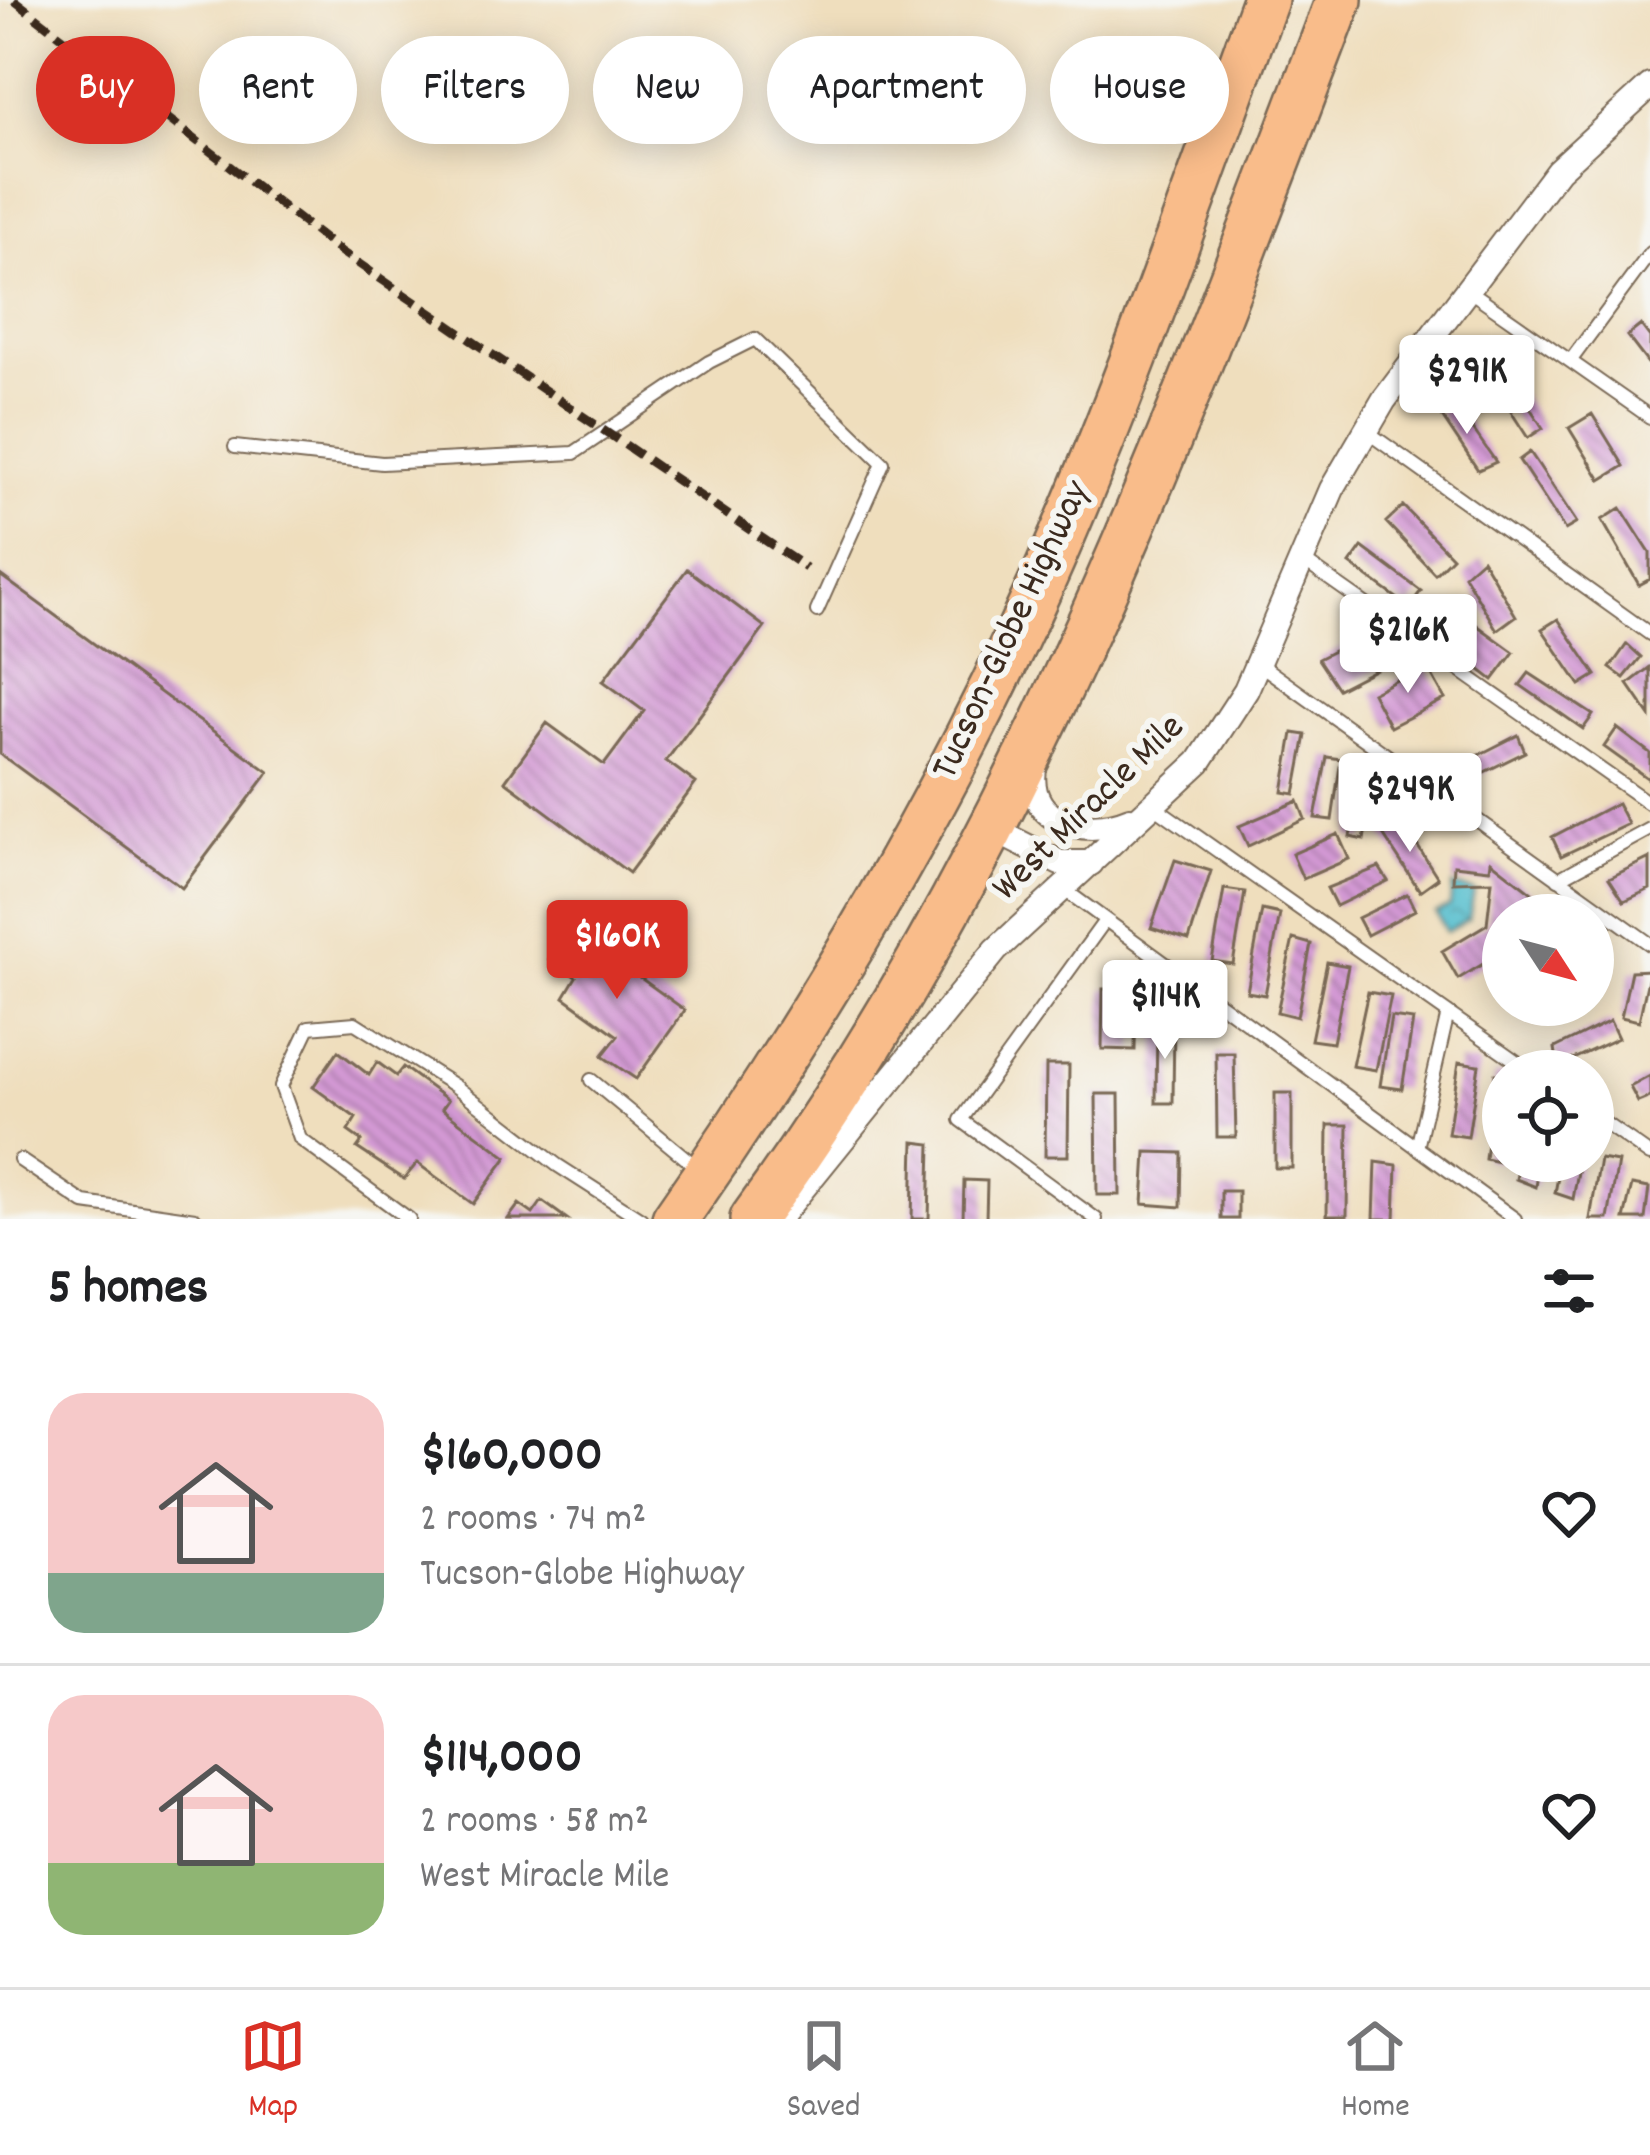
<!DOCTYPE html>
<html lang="en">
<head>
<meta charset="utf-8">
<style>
	body { margin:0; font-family:Dekko,sans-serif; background:#f6f6f6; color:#202124; height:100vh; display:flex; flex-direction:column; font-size:45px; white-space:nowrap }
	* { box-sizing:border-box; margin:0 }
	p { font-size:39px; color:#757577 }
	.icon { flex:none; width:66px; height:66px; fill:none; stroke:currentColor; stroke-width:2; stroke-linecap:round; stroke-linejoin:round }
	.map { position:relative; height:1219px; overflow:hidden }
	.side { display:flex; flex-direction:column; background:#fff; flex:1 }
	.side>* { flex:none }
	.hud { position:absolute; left:36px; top:36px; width:1578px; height:108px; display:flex; gap:24px }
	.needle { width:78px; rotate:126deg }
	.controls { position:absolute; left:1482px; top:894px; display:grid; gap:24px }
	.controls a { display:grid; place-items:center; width:132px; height:132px; border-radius:50%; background:#fff; box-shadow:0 6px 30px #0003; font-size:60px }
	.price { position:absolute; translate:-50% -102px; padding:0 27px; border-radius:12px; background:#fff; color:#222; font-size:39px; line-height:78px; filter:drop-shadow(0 3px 6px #0008) }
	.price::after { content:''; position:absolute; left:50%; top:72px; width:36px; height:27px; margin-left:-18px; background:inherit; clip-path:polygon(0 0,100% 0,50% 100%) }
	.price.current { background:#d93025; color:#fff }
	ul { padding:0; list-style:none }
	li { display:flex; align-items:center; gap:36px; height:300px; padding:0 48px }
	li+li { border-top:3px solid #e0e0e0 }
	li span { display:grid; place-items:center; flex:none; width:336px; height:240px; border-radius:36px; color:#555 }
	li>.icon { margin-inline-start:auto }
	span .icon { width:144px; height:144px; fill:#fffc; stroke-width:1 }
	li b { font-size:51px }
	h2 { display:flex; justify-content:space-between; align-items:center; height:144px; padding:0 48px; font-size:51px }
	.chip { padding:0 42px; border-radius:54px; background:#fff; box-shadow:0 6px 30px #0003; font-size:42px; line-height:108px }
	.chip.current { background:#d93025; color:#fff }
	.tab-bar { display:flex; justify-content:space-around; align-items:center; height:168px; border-top:3px solid #e0e0e0; background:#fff; font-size:33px; color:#757577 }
	.tab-bar a { display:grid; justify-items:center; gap:6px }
	.tab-bar .current { color:#d93025 }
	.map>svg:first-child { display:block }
</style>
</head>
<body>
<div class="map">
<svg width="1650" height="1219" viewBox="0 0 1650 1219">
	<defs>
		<pattern id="water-ripples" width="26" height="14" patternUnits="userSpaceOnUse" patternTransform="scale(3)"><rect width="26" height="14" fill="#52bece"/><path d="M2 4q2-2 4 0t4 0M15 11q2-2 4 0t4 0" fill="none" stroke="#459ba7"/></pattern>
		<pattern id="building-back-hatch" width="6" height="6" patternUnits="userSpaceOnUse" patternTransform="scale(3)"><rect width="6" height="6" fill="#d399d4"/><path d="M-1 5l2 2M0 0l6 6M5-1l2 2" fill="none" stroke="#ac7dab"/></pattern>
	</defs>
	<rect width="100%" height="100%" fill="#f6f6f2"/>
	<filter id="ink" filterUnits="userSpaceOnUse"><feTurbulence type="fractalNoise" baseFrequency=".00833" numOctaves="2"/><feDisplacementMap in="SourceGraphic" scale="24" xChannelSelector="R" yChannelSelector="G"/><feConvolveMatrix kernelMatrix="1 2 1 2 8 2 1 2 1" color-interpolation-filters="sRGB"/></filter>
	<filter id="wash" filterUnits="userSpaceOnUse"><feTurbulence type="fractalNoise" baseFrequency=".004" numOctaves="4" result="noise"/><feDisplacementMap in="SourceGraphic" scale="48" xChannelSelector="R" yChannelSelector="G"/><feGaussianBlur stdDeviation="2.7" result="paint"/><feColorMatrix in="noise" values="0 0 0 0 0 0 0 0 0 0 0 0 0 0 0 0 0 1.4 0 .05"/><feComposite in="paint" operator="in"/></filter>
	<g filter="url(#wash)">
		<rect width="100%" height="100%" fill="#efdebd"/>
		<!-- water -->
		<path fill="url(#water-ripples)" stroke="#467476" stroke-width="3" d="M1452,886l22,5 -5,28 -23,13 -10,-19 14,-7z"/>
		<g id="blocks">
			<!-- building -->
			<path fill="url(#building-back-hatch)" d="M1641,325l9,12v29l-23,-30z
				M1499,360l44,68 -15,10 -44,-68z
				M1454,402l42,60 -18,8 -39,-58z
				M1592,414l32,52 -23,14 -32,-52z
				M1530,452l47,71 -12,7 -46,-70z
				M1403,506l49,51 -17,17 -49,-52z
				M1621,508l29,45v26l-11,6 -37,-65z
				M1362,547l59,44 -12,16 -59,-43z
				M1482,559l34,57 -19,14 -33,-55z
				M687,569l78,58 -99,134 30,22 -67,90 -124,-92 42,-58 57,42 40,-54 -41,-30z
				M0,575l269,197 -87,116 -182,-134z
				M1449,605l65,47 -21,28 -62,-48z
				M1558,619l38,56 -16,10 -38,-56z
				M1374,630l16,32 -52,27 -20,-30z
				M1627,644l14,13 -17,21 -14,-10z
				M1426,665l19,34 -55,28 -18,-34z
				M1650,667v49l-22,-32z
				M1529,673l64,42 -10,14 -63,-44z
				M1617,728l33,25v27l-46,-33z
				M1293,733l13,2 -11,59 -12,-2z
				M1518,735l7,17 -61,30 -9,-15z
				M1327,757l14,2 -9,61 -17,-2z
				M1359,781l14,4 -9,55 -14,-3z
				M1298,801l7,18 -57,27 -9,-20z
				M1617,803l11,21 -67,32 -9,-19z
				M1401,820l37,58 -18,13 -38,-58z
				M1338,834l11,25 -46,20 -11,-25z
				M1650,858v31l-26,12 -15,-23z
				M1175,860l36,11 -22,69 -38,-12z
				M1491,861l50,39 -2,15h-36v37l-45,27 -16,-28 45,-27 5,-43 -39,1 1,-17 36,4z
				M1379,867l9,14 -52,25 -9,-18z
				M1224,889l21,3 -12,72 -21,-3z
				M1407,894l8,16 -48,25 -9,-17z
				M1262,910l18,4 -15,81 -18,-3z
				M571,928l114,82 -49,69 -34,-23 16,-20 -54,-39 12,-20 -27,-18z
				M1293,939l18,5 -14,73 -20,-5z
				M1327,962l21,4 -15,77 -22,-3z
				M1650,970l-11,51 -18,-4 10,-46z
				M1103,989h33l-1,61 -33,-1z
				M1368,992l23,4 -15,74 -24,-4z
				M1391,1017l22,3 -11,69 -22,-3z
				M1157,1020h17l-1,83h-17z
				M1610,1021l8,17 -60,28 -3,-18z
				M338,1051l31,24 8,-13 19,14 7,-9 45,33 -6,9 65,48 -34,47 -56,-41 -13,16 -47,-31 5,-7 -14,-10 8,-13 -43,-31z
				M1216,1053h18l2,84h-19z
				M1459,1062l20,3 -11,72 -20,-3z
				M1046,1065h23l-1,91h-23z
				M1495,1074l8,1 -5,87 -13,-3z
				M1650,1076v21l-12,5 -8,-15z
				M1275,1093h17v75h-17z
				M1096,1094h23l1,101h-23z
				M1328,1125h20l-1,91h-20z
				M914,1142l17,2 -2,75h-17z
				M1146,1152l36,1 -1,54 -38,-3z
				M1600,1159l18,3 -10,57h-18z
				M1520,1161h20l-4,26 -20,-8z
				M1561,1161h19l-7,38 -18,-6z
				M1376,1162l21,3 -2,54h-21z
				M964,1180l23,1 -1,38h-23z
				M1632,1185l17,3 -4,31h-21z
				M1221,1191h17v28h-17z
				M542,1201l25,18h-59l11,-15 14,10z"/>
		</g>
	</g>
	<g filter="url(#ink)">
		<use href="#blocks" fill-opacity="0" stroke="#7a6956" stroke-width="3"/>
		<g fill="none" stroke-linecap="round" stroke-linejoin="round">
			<defs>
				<path id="lane" d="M1467,289l183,128
					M1571,360l79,-107
					M1366,431l284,203
					M235,447l147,16 192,-10 135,-91 46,-23 128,124 -66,148
					M1301,559l349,245
					M1258,663l392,281
					M1154,806l376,265
					M1558,879l92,-50
					M1062,888l453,331
					M591,1080l109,90
					M1593,1115l57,40
					M1417,1148l31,-135
					M20,1160l64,43 111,16
					M409,1219l-109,-80 -19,-53 28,-59 46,-4 100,63 102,79 84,54
					M1096,1219l-135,-99 143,-198"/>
				<path id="street" d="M1035,762c-13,62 50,76 95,57
					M992,829l68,34h31
					M778,1219l218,-269 203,-188 47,-72 86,-201 52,-89 174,-230 92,-84"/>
				<path id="highway" d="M675,1219c140,-200 266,-412 366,-635 85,-190 152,-388 224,-584
					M753,1219c272,-374 423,-791 586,-1219"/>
			</defs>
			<!-- lane casing -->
			<use href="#lane" stroke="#7a6956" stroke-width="16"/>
			<!-- street casing -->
			<use href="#street" stroke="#7a6956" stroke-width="28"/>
			<!-- highway casing -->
			<use href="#highway" stroke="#7a6956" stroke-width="50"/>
			<!-- lane -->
			<use href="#lane" stroke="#fff" stroke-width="12"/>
			<!-- street -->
			<use href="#street" stroke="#fff" stroke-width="24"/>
			<!-- highway -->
			<use href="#highway" stroke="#f9bc8a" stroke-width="45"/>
			<!-- rail -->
			<path stroke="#3b2a1e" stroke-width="9" stroke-dasharray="18 9" stroke-linecap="butt" d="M14,0l326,251 466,317"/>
		</g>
	</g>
	<g text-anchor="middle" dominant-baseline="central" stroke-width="12" stroke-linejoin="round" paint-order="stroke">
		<!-- street labels -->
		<g font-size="39" fill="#3b2a1e" stroke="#f6f6f2">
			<text transform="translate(1013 631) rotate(-65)">Tucson-Globe Highway</text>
			<text transform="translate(1090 809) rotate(-44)">West Miracle Mile</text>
		</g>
	</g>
</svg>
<div class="controls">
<a><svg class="needle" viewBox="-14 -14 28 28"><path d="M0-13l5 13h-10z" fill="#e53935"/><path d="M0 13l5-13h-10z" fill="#757577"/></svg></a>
<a><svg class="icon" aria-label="locate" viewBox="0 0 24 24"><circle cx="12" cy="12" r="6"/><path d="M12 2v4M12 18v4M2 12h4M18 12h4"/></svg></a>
</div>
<b class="price" style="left:1467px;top:437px">$291K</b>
<b class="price" style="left:1408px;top:696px">$216K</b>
<b class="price" style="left:1410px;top:855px">$249K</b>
<b class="price current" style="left:617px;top:1002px">$160K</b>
<b class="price" style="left:1165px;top:1062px">$114K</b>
<div class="hud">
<a class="chip current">Buy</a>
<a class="chip">Rent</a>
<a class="chip">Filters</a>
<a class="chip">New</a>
<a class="chip">Apartment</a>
<a class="chip">House</a>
</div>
</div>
<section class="side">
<h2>5 homes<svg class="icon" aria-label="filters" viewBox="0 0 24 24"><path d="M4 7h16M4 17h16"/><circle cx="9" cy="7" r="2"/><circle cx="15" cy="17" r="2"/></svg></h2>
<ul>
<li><span style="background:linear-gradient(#f6c9c9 75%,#7fa58c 0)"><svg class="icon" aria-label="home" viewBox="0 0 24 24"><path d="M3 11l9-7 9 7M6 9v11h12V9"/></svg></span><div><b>$160,000</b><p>2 rooms · 74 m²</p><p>Tucson-Globe Highway</p></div><svg class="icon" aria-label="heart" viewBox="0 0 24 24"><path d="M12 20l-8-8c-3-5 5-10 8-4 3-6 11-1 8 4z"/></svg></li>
<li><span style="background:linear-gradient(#f6c9c9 70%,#8fb573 0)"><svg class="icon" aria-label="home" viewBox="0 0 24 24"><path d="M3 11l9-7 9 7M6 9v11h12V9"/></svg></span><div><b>$114,000</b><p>2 rooms · 58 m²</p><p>West Miracle Mile</p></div><svg class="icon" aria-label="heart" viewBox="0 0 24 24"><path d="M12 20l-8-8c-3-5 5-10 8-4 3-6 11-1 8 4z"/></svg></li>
</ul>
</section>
<nav class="tab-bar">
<a class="current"><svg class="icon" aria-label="map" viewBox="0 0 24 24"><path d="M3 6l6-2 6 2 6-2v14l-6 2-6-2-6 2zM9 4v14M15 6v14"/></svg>Map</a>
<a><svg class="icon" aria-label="saved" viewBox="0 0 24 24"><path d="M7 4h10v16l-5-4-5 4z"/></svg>Saved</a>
<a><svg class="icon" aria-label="home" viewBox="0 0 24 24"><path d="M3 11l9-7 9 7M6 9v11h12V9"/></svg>Home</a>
</nav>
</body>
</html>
